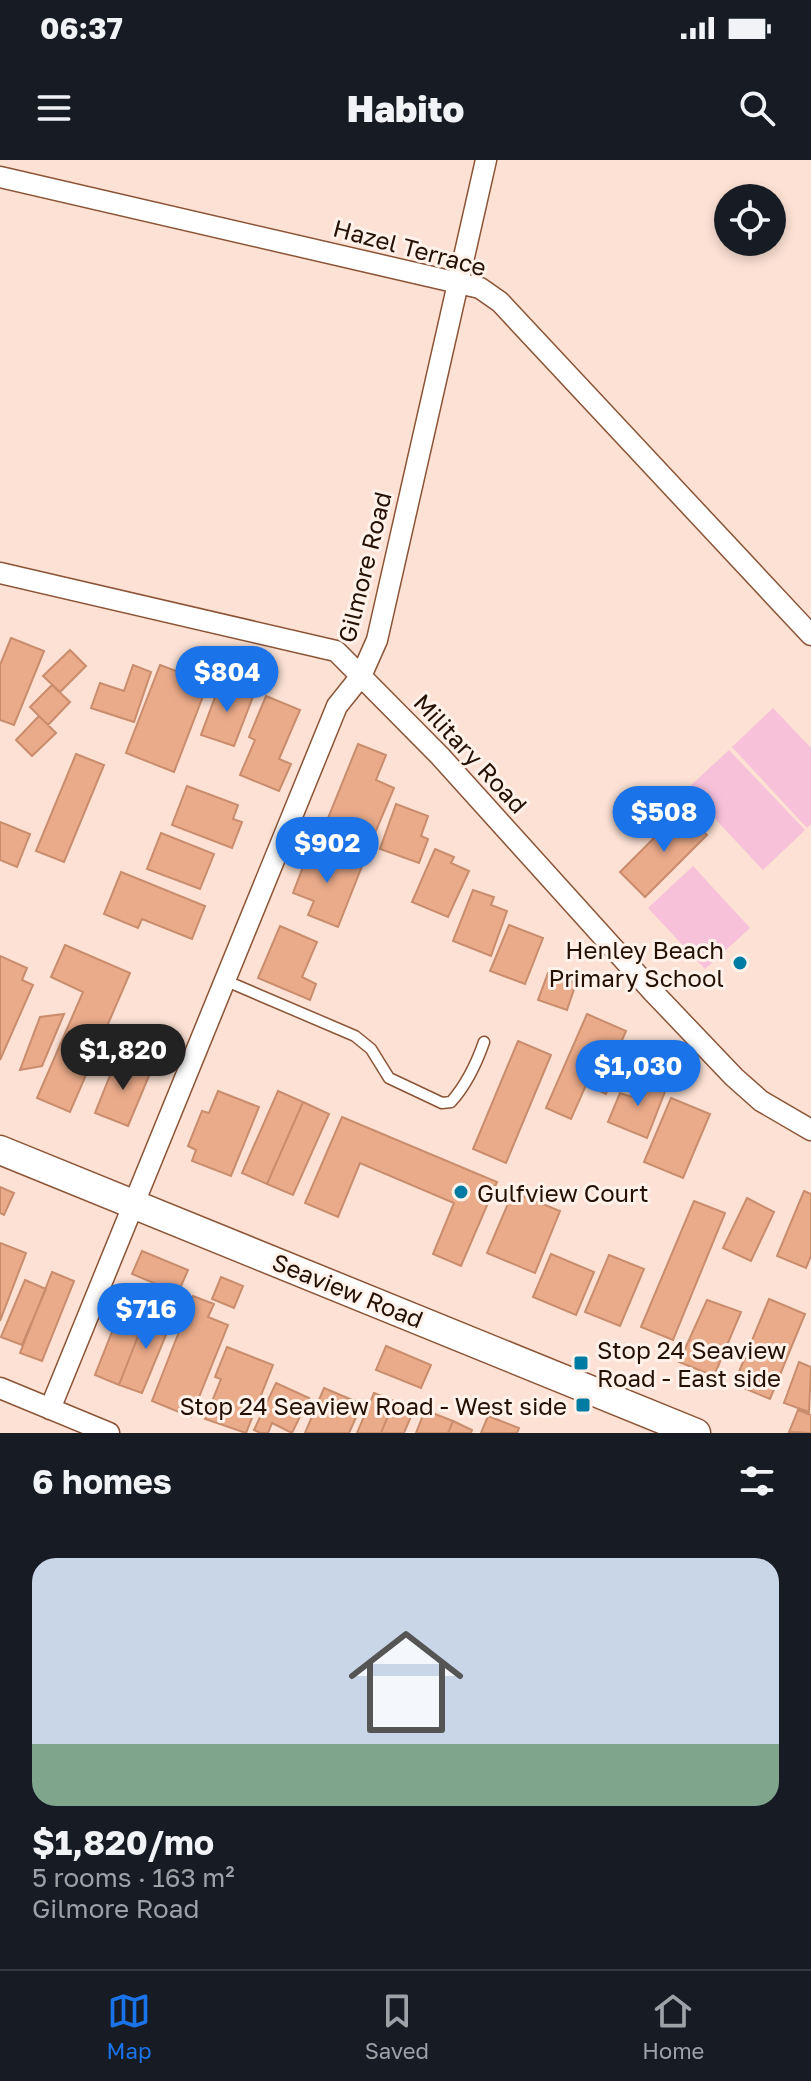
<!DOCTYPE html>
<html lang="en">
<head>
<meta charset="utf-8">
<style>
	body { margin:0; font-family:"Golos Text",sans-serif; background:#242831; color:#f1f3f6; height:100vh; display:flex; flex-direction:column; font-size:30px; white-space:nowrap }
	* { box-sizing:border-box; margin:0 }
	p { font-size:26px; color:#9ea1a6 }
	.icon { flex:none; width:44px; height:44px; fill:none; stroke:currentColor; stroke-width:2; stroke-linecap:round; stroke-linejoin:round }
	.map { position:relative; height:1273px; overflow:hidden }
	.sheet { display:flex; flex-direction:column; background:#171b24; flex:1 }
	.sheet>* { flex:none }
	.fabs { position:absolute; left:714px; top:24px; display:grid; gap:16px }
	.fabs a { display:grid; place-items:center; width:72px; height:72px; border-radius:50%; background:#171b24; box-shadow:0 4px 12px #0003; font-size:40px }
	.price { position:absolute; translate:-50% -68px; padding:0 18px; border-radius:28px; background:#1a73e8; color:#fff; font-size:26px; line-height:52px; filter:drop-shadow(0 2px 4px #0008) }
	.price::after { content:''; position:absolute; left:50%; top:48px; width:24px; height:18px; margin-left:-12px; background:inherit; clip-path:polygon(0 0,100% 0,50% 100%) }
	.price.on { background:#222; color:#fff }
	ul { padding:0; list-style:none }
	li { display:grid; align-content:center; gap:16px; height:424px; padding:0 32px }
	li span { display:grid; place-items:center; height:248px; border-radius:24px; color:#555 }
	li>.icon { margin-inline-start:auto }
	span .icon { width:144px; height:144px; fill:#fffc; stroke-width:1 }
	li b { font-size:34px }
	h2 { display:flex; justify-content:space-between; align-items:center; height:96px; padding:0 32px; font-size:34px }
	.status { display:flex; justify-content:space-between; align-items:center; height:56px; padding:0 40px; background:#171b24; direction:ltr }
	.status svg { height:22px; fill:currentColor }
	header { display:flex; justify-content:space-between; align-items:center; height:104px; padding:0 32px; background:#171b24; font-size:36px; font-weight:800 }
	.tabs { display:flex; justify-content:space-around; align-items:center; height:112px; border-top:2px solid #363941; background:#171b24; font-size:22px; color:#9ea1a6 }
	.tabs a { display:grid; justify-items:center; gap:4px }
	.tabs .on { color:#1a73e8 }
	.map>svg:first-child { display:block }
</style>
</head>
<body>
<div class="status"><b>06:37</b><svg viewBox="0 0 49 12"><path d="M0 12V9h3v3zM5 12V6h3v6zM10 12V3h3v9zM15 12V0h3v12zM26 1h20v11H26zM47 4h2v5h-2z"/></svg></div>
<header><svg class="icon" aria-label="menu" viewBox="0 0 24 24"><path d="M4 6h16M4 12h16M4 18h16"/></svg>Habito<svg class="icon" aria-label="search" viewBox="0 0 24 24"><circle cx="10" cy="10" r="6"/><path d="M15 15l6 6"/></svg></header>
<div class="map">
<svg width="811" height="1273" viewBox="0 0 811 1273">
	<rect width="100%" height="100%" fill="#fce1d4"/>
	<!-- green -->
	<path fill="#f7c1da" d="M773,548l38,40v76l-4,4 -75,-81z
		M729,590l76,80 -42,40 -76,-81z
		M693,706l57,62 -45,41 -57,-61z"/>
	<!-- building -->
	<path fill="#eaab8a" stroke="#c98d6d" stroke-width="2" d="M11,478l33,13 -30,74 -14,-5v-55z
		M70,490l16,16 -26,26 -17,-16z
		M133,505l18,7 -17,50 -43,-14 9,-25 24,8z
		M160,505l48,18 -34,89 -48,-19z
		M221,521l33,13 -20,52 -33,-11z
		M52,525l18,17 -22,23 -18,-18z
		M266,536l34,14 -21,49 12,5 -12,27 -39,-16 15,-35 -6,-3z
		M39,556l17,17 -24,23 -16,-16z
		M358,584l28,11 -10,25 18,8 -24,57 -12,-5 -4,12 -34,-14z
		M76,594l28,11 -40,97 -28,-11z
		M187,626l51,19 -5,14 9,3 -10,26 -60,-23z
		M396,644l32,12 -7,20 7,3 -9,24 -39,-14z
		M682,650l25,25 -62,62 -25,-25z
		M0,662l30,12 -13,33 -17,-7z
		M161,673l53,21 -14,35 -53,-20z
		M311,686l51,20 -24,61 -30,-12 6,-14 -21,-8z
		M435,689l19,8 -3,6 18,8 -21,46 -36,-15z
		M121,712l84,34 -13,33 -50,-20 -4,9 -34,-14z
		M473,730l21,7 -3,8 16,6 -16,45 -38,-15z
		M509,765l34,13 -18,46 -35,-13z
		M280,766l37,16 -15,35 14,7 -6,16 -52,-22z
		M65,785l65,28 -60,139 -33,-14 46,-106 -32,-15z
		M0,796l27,12 -5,12 11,5 -33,75z
		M548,813l28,10 -9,27 -29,-10z
		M64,854l-22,52 -22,4 20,-53z
		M587,854l39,17 -10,23 7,1 -17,39 -20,-9 -15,34 -25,-11z
		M518,881l33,14 -45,108 -33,-14z
		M117,898l34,13 -23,55 -33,-13z
		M639,918l27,11 -19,49 -39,-16 12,-29 12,4z
		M218,931l41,16 -28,69 -39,-15 4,-11 -8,-4 14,-35 7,2z
		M278,931l25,11 -36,82 -25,-11z
		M671,938l39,16 -27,64 -39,-16z
		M303,942l26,12 -36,81 -26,-11z
		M342,957l155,65 -36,84 -28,-12 21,-51 -94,-40 -22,54 -33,-14z
		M0,1027l14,6 -10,22 -4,-2z
		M804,1031l7,3v62l-5,12 -29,-12z
		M513,1032l47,19 -25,62 -48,-20z
		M747,1038l27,14 -23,49 -28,-13z
		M694,1041l31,12 -52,127 -32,-13z
		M0,1083l26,10 -26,68z
		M142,1091l46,19 -10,23 -46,-19z
		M551,1094l43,18 -18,43 -43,-18z
		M609,1095l35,14 -24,57 -35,-14z
		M52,1112l22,9 -32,80 -22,-8z
		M221,1117l22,9 -9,22 -22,-9z
		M25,1120l21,9 -24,56 -21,-8z
		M193,1136l21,8 -6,13 20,8 -37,92 -39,-16z
		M125,1139l24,9 -30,77 -24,-10z
		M769,1139l36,15 -35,85 -36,-15z
		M707,1140l34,12 -27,64 -35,-14z
		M149,1148l24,10 -31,75 -23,-8z
		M386,1186l45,19 -10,23 -45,-18z
		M227,1187l46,18 -27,68 -41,-14 16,-40 -6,-2z
		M799,1202l12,5 -2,45 -25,-9z
		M276,1223l33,15 -17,35 -20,-10 -4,10h-8l-6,-3z
		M324,1228l38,16 -13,29h-44z
		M374,1233l20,8 -13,32h-24z
		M394,1241l20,8 -10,24h-23z
		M425,1250l28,11 -5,12h-32z
		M798,1250l13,5v18l-22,-1z
		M488,1256l31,12 -2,5h-36z
		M453,1261l19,9 -1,3h-23z"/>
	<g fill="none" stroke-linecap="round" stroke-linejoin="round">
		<defs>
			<path id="service" d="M224,820l131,56 16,13 18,29 53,25 9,-1c16,-18 25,-37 33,-60"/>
			<path id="minor" d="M0,17l480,111 20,14 311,333
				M0,413l336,78 104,105 213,236 81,85 27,24 50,29
				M0,1228l109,45
				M50,1249l287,-703 24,-30 16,-36 109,-480"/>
			<path id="secondary" d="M0,990l696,283"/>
		</defs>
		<!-- service casing -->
		<use href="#service" stroke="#8c5436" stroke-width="13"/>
		<!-- minor casing -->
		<use href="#minor" stroke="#8c5436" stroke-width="23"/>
		<!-- secondary casing -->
		<use href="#secondary" stroke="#8c5436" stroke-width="31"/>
		<!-- service -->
		<use href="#service" stroke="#fff" stroke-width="10"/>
		<!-- minor -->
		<use href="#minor" stroke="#fff" stroke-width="20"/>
		<!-- secondary -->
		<use href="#secondary" stroke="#fff" stroke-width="28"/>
	</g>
	<!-- markers -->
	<g fill="#007ca3" stroke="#fff2eb" stroke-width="3">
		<circle cx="740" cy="803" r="8"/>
		<circle cx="461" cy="1032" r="8"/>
		<rect x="573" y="1195" width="16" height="16" rx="4"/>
		<rect x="575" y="1237" width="16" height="16" rx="4"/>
	</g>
	<g text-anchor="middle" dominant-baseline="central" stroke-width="6" stroke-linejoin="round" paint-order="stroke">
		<!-- street labels -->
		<g font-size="24" fill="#261004" stroke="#fff2eb">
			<text transform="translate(410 87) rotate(15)">Hazel Terrace</text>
			<text transform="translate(364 407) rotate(-76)">Gilmore Road</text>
			<text transform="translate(471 593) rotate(47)">Military Road</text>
			<text transform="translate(348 1130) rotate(22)">Seaview Road</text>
		</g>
		<!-- poi labels -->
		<g font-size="24" fill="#261004" stroke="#fff2eb" text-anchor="end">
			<text x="724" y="789">Henley Beach<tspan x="724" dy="28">Primary School</tspan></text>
			<text x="477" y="1032" text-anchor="start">Gulfview Court</text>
			<text x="597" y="1189" text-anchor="start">Stop 24 Seaview<tspan x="597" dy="28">Road - East side</tspan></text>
			<text x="567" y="1245">Stop 24 Seaview Road - West side</text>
		</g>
	</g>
</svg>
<div class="fabs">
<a><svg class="icon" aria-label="locate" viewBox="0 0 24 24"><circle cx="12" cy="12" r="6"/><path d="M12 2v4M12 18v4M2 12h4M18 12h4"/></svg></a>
</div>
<b class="price" style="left:227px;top:554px">$804</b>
<b class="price" style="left:664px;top:694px">$508</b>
<b class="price" style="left:327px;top:725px">$902</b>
<b class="price on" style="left:123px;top:932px">$1,820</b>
<b class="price" style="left:638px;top:948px">$1,030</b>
<b class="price" style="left:146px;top:1191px">$716</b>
</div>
<section class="sheet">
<h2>6 homes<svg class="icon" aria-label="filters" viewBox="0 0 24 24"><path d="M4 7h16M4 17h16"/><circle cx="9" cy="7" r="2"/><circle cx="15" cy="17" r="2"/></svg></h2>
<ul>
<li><span style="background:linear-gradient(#c9d6e8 75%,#7fa58c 0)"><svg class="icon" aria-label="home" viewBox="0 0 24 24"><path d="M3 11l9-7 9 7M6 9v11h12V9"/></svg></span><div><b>$1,820/mo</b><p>5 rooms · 163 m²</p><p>Gilmore Road</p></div></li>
</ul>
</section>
<nav class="tabs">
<a class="on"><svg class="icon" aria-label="map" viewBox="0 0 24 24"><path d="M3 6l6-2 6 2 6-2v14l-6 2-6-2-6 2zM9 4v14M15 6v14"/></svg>Map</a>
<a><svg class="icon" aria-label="saved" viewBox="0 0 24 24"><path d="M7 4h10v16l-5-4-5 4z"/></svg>Saved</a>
<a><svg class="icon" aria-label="home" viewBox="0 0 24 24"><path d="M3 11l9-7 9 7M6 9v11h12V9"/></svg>Home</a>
</nav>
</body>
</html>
